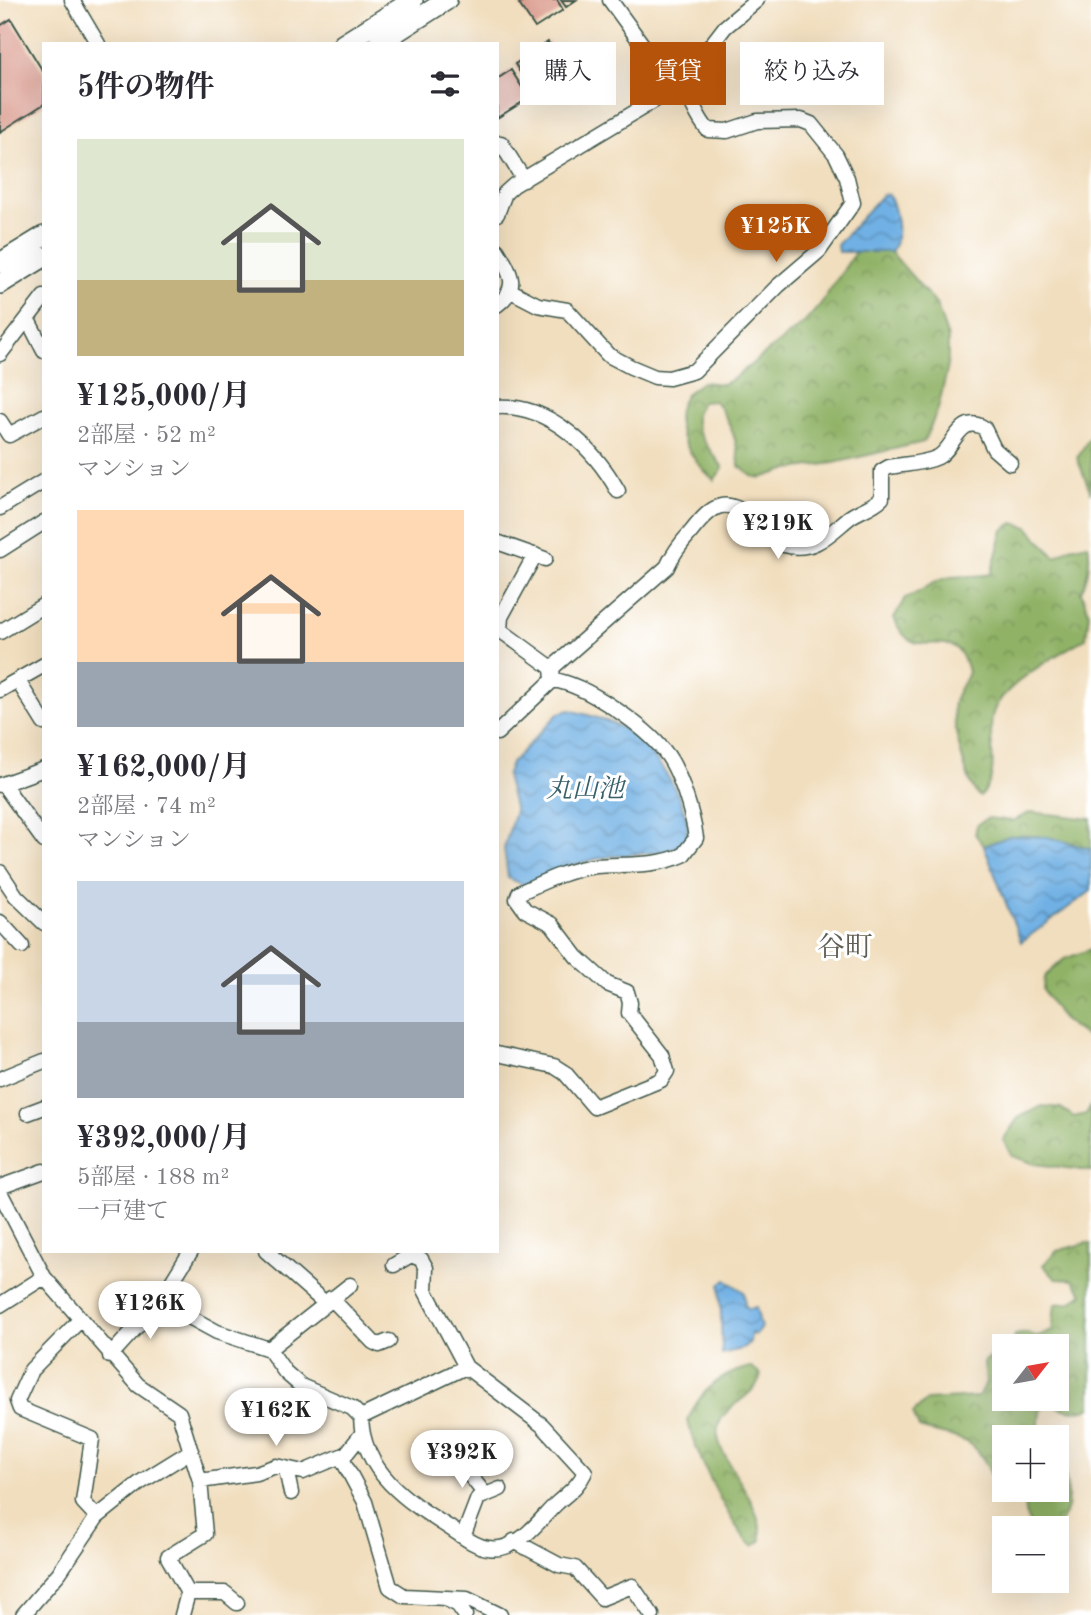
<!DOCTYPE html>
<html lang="ja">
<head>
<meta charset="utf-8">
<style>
	body { margin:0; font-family:"Old Standard TT","Noto Serif JP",serif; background:#f2f2f3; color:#2b2b33; height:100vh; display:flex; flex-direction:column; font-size:26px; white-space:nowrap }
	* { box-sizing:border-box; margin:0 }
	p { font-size:23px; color:#7c7c81 }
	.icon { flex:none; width:38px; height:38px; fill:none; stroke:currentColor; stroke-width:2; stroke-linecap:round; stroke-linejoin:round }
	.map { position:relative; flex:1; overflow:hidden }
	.details { position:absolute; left:42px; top:42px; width:457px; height:1211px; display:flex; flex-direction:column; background:#fff; border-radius:0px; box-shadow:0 7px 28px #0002 }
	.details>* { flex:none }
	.guide { position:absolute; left:520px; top:42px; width:466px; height:63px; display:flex; gap:14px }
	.needle { width:46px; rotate:59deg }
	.controls { position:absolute; left:992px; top:1334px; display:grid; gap:14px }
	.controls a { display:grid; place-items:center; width:77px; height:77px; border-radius:0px; background:#fff; box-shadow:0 7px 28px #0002; font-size:35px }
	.price { position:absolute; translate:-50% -60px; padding:0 16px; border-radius:24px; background:#fff; color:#222; font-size:23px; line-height:46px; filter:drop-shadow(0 2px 4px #0008) }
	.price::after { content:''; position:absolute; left:50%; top:42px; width:21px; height:16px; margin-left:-10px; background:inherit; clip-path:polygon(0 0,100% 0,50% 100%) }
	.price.active { background:#b45309; color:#fff }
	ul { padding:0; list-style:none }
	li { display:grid; align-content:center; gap:14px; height:371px; padding:0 35px }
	li span { display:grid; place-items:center; height:217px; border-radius:0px; color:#555 }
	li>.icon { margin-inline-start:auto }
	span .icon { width:126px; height:126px; fill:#fffc; stroke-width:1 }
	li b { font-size:30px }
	h2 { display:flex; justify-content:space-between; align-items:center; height:84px; padding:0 35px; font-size:30px }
	.chip { padding:0 24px; border-radius:0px; background:#fff; box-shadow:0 7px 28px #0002; font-size:24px; line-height:63px }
	.chip.active { background:#b45309; color:#fff }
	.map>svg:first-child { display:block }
</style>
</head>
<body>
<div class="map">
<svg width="1091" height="1615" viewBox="0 0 1091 1615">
	<defs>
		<pattern id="forest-crowns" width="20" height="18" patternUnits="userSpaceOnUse" patternTransform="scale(1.75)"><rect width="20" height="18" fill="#90b266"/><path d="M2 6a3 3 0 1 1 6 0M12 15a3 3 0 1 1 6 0" fill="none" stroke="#759255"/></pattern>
		<pattern id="water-waves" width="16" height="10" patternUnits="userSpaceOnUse" patternTransform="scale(1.75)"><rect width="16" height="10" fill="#70b0e4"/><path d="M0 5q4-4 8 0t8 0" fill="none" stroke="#5b90ba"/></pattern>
	</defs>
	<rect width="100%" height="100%" fill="#fff"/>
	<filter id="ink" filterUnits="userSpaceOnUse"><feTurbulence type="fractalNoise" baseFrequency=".0143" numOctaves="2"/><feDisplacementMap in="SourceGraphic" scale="14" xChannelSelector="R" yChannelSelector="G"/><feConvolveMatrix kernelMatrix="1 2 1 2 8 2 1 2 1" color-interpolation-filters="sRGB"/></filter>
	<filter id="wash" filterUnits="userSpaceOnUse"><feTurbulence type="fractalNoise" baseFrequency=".00686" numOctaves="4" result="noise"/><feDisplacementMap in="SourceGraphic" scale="28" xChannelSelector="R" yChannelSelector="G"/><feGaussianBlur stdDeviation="1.57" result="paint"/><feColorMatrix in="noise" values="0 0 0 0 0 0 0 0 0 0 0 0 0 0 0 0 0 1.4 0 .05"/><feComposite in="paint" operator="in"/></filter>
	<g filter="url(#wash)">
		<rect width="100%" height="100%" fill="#f1debe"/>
		<!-- forest -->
		<path fill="url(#forest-crowns)" stroke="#58784d" stroke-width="2" d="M856,251l35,1 45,52 12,34v28l-10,43 -14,33 -90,21 -45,6 -28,9 -9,-2 -13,-10c0,-23 -10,-47 -24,-65l-13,1c-19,25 10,47 21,66l-9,12c-20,-18 -49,-56 -29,-84 3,-5 12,-10 17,-14l21,2 10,-5 72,-57 15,-17z
			M1091,435v58l-14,-35z
			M1013,523l15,4 27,30 15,-9 18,-4c3,16 0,33 -7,48l8,21 -3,25c-25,15 -84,46 -93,75 -8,27 11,60 -13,84 -13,-9 -30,-79 -26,-95 2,-10 11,-20 14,-30 -14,-59 -53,1 -74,-54l11,-20c17,-5 28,-19 46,-21 14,-2 26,0 40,-3l12,-44z
			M1031,812l60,7v30c-43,-12 -64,-21 -107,-3l-9,-12 2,-9 11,-7 25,3z
			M1091,949v91l-29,-21 -19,-29 1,-13 20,-18z
			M1042,1106l19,2 13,9 12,-3 5,-8v65l-56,-7 -23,-8 -9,-16 15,-22z
			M1086,1243l5,1v163c-13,7 -26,4 -39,-3l-11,5 -3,15 5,13h-39v52h53v-37c10,24 19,55 -1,76l-26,-3 -9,-28c-38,-7 -25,-37 -54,-55 -13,-7 -33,-9 -48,-14l-6,-15 14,-13 51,-3 8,-14 -2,-21 13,-11h7v47h53v-52h-44l2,-11 12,-2 11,4 14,-6 3,-27 14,-1 14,-9 -10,-14 -17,-1 -13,-14 14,-14z
			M750,1367l11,8c-6,24 -39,29 -43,53 -5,29 45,69 43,113l-8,5c-21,-16 -60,-98 -65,-126 11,-28 32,-46 62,-53z"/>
		<!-- water -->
		<path fill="url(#water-waves)" stroke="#48768c" stroke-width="2" d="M888,194c9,15 14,43 3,58h-53l-1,-7 45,-50z
			M570,710c16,5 38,9 52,18 33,22 72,76 65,116 -26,12 -53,8 -80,13 -30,5 -56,16 -83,28l-16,-7 -4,-30 11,-37 -9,-35 5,-13 48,-50z
			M1010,836l38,1 43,12v42l-70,51 -37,-96z
			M726,1280l18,12 1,13 4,4 7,-2 5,21 -6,7 -4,-2 -1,9 -6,6 -22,6 -2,-70z"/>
		<g id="blocks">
			<!-- building -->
			<path fill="#dc9e91" d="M525,0h32l6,10 -28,18 -16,-24z
				M561,0h15l-10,7z
				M11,19l33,54v31l-44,28v-106z
				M548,42l17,26 -34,22 -16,-26z
				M511,70l18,28 -32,20v-39z"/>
		</g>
	</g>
	<g filter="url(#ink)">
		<use href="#blocks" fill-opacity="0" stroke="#3e5549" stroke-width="2"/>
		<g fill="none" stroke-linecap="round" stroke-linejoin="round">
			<defs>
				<path id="minor" d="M72,0l26,44
					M610,0l42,58 28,27 45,-58 32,-27
					M501,143l23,37
					M497,214l8,-21 9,-8 166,-100c13,14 15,31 28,45l19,1 30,-10 44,-1 10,4 25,31 11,23 6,25 -34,48 -41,35 -84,85 -25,7 -14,-1 -24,-10 -23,-12 -41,-45 -29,-5 -27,-14
					M497,250c13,22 24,37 0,55
					M28,320l16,31
					M0,354l44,-57
					M497,407c52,-3 97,41 121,84
					M0,421l9,14 35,-19
					M0,508l44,-27
					M497,542l48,17
					M0,550l44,-28
					M535,555l-34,62 -1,13 52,38
					M0,632l44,-27
					M18,681l26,42
					M0,690l44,-25
					M497,733l56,-53 -1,-12 115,-101c6,-14 14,-24 24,-35 22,-28 34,-37 65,-11 8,7 17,21 28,24 31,8 46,-12 66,-28 10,-7 23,-10 32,-19v-27l7,-4c15,-3 35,-3 49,-10 16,-8 21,-44 46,-29l10,21 16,14
					M3,784l41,57
					M0,785l44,-16
					M0,872l16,24 28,27
					M0,922l22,24
					M497,1054l57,12 11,7 29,34 67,-27 6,-9 -5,-16 -33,-42 1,-10 -3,-11 -20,-8 -30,-27 -25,-33 -27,-14 -8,-11 2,-6c24,-11 50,-24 77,-27 28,-2 60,1 87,-11l13,-17c-3,-23 -16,-68 -31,-86 -20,-26 -80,-68 -112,-72
					M0,1079l44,-18
					M28,1113l16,-6
					M0,1187l44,-16
					M0,1192l44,85 94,108 41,28 21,68 5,53 -37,23 20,36 -6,22
					M266,1251l59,52
					M394,1265l17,-10 10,4 5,9 -1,22 41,77
					M331,1298l42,44 6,3 10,-4
					M160,1301l57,31 52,17 16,23 16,14 51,22 9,9
					M0,1305l44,-28
					M80,1320l-49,50 -14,31 3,8 72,30 -9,63 14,15
					M269,1349l81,-64
					M110,1356l50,-55 31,-50
					M466,1367l76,58 43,47c-7,15 -17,21 -28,31 -19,18 -39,50 -69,45 -14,-2 -27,-13 -38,-20 -42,-26 -88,-56 -89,-111z
					M341,1457l24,45 25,85 14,9 63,3 33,16
					M463,1460l1,8 20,25
					M286,1469l5,24
					M200,1481l56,-8 20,-7 27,6 43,-18 15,-19
					M463,1537l15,-39 22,-9
					M514,1541l45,24 16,3 27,30 30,-12 20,29
					M188,1593h37l12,10
					M444,1598l14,7 7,10
					M23,1615l36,-42 38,-56 44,-35 50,-31"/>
				<path id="highway" d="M343,44l70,-44
					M378,44l69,-44
					M0,263l44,-27
					M0,284l44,-27"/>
			</defs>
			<!-- minor casing -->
			<use href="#minor" stroke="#3e5549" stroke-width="17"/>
			<!-- highway casing -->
			<use href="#highway" stroke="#3e5549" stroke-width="22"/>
			<!-- minor -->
			<use href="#minor" stroke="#fff" stroke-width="14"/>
			<!-- highway -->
			<use href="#highway" stroke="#fff" stroke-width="19"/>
		</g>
	</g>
	<g text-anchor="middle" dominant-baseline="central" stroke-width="6" stroke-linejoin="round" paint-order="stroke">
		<!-- water labels -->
		<g font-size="26" font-style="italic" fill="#376069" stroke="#fff">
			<text x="585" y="790">丸山池</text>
		</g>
		<!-- quarter labels -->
		<g font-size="28" fill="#615f55" stroke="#fff">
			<text x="845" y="949">谷町</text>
		</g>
	</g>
</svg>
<div class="controls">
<a><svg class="needle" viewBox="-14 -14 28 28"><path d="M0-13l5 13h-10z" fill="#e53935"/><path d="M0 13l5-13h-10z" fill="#7c7c81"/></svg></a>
<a>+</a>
<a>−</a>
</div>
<b class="price active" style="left:776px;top:264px">¥125K</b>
<b class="price" style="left:778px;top:561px">¥219K</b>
<b class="price" style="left:150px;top:1341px">¥126K</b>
<b class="price" style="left:276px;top:1448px">¥162K</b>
<b class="price" style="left:462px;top:1490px">¥392K</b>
<div class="guide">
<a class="chip">購入</a>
<a class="chip active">賃貸</a>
<a class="chip">絞り込み</a>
</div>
<section class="details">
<h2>5件の物件<svg class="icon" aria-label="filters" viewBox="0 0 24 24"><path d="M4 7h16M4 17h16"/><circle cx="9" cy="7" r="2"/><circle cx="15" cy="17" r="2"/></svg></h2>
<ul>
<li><span style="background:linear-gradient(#dfe7d0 65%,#c2b280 0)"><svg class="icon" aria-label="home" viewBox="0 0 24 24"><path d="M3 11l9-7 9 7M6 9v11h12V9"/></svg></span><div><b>¥125,000/月</b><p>2部屋 · 52 m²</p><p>マンション</p></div></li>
<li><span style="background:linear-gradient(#ffd9b3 70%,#9aa5b1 0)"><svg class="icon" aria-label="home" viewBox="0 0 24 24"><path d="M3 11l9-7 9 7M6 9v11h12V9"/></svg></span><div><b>¥162,000/月</b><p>2部屋 · 74 m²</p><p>マンション</p></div></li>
<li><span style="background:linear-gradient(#c9d6e8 65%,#9aa5b1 0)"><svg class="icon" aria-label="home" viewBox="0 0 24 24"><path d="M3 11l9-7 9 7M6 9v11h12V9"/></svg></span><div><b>¥392,000/月</b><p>5部屋 · 188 m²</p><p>一戸建て</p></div></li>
</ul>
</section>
</div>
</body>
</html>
